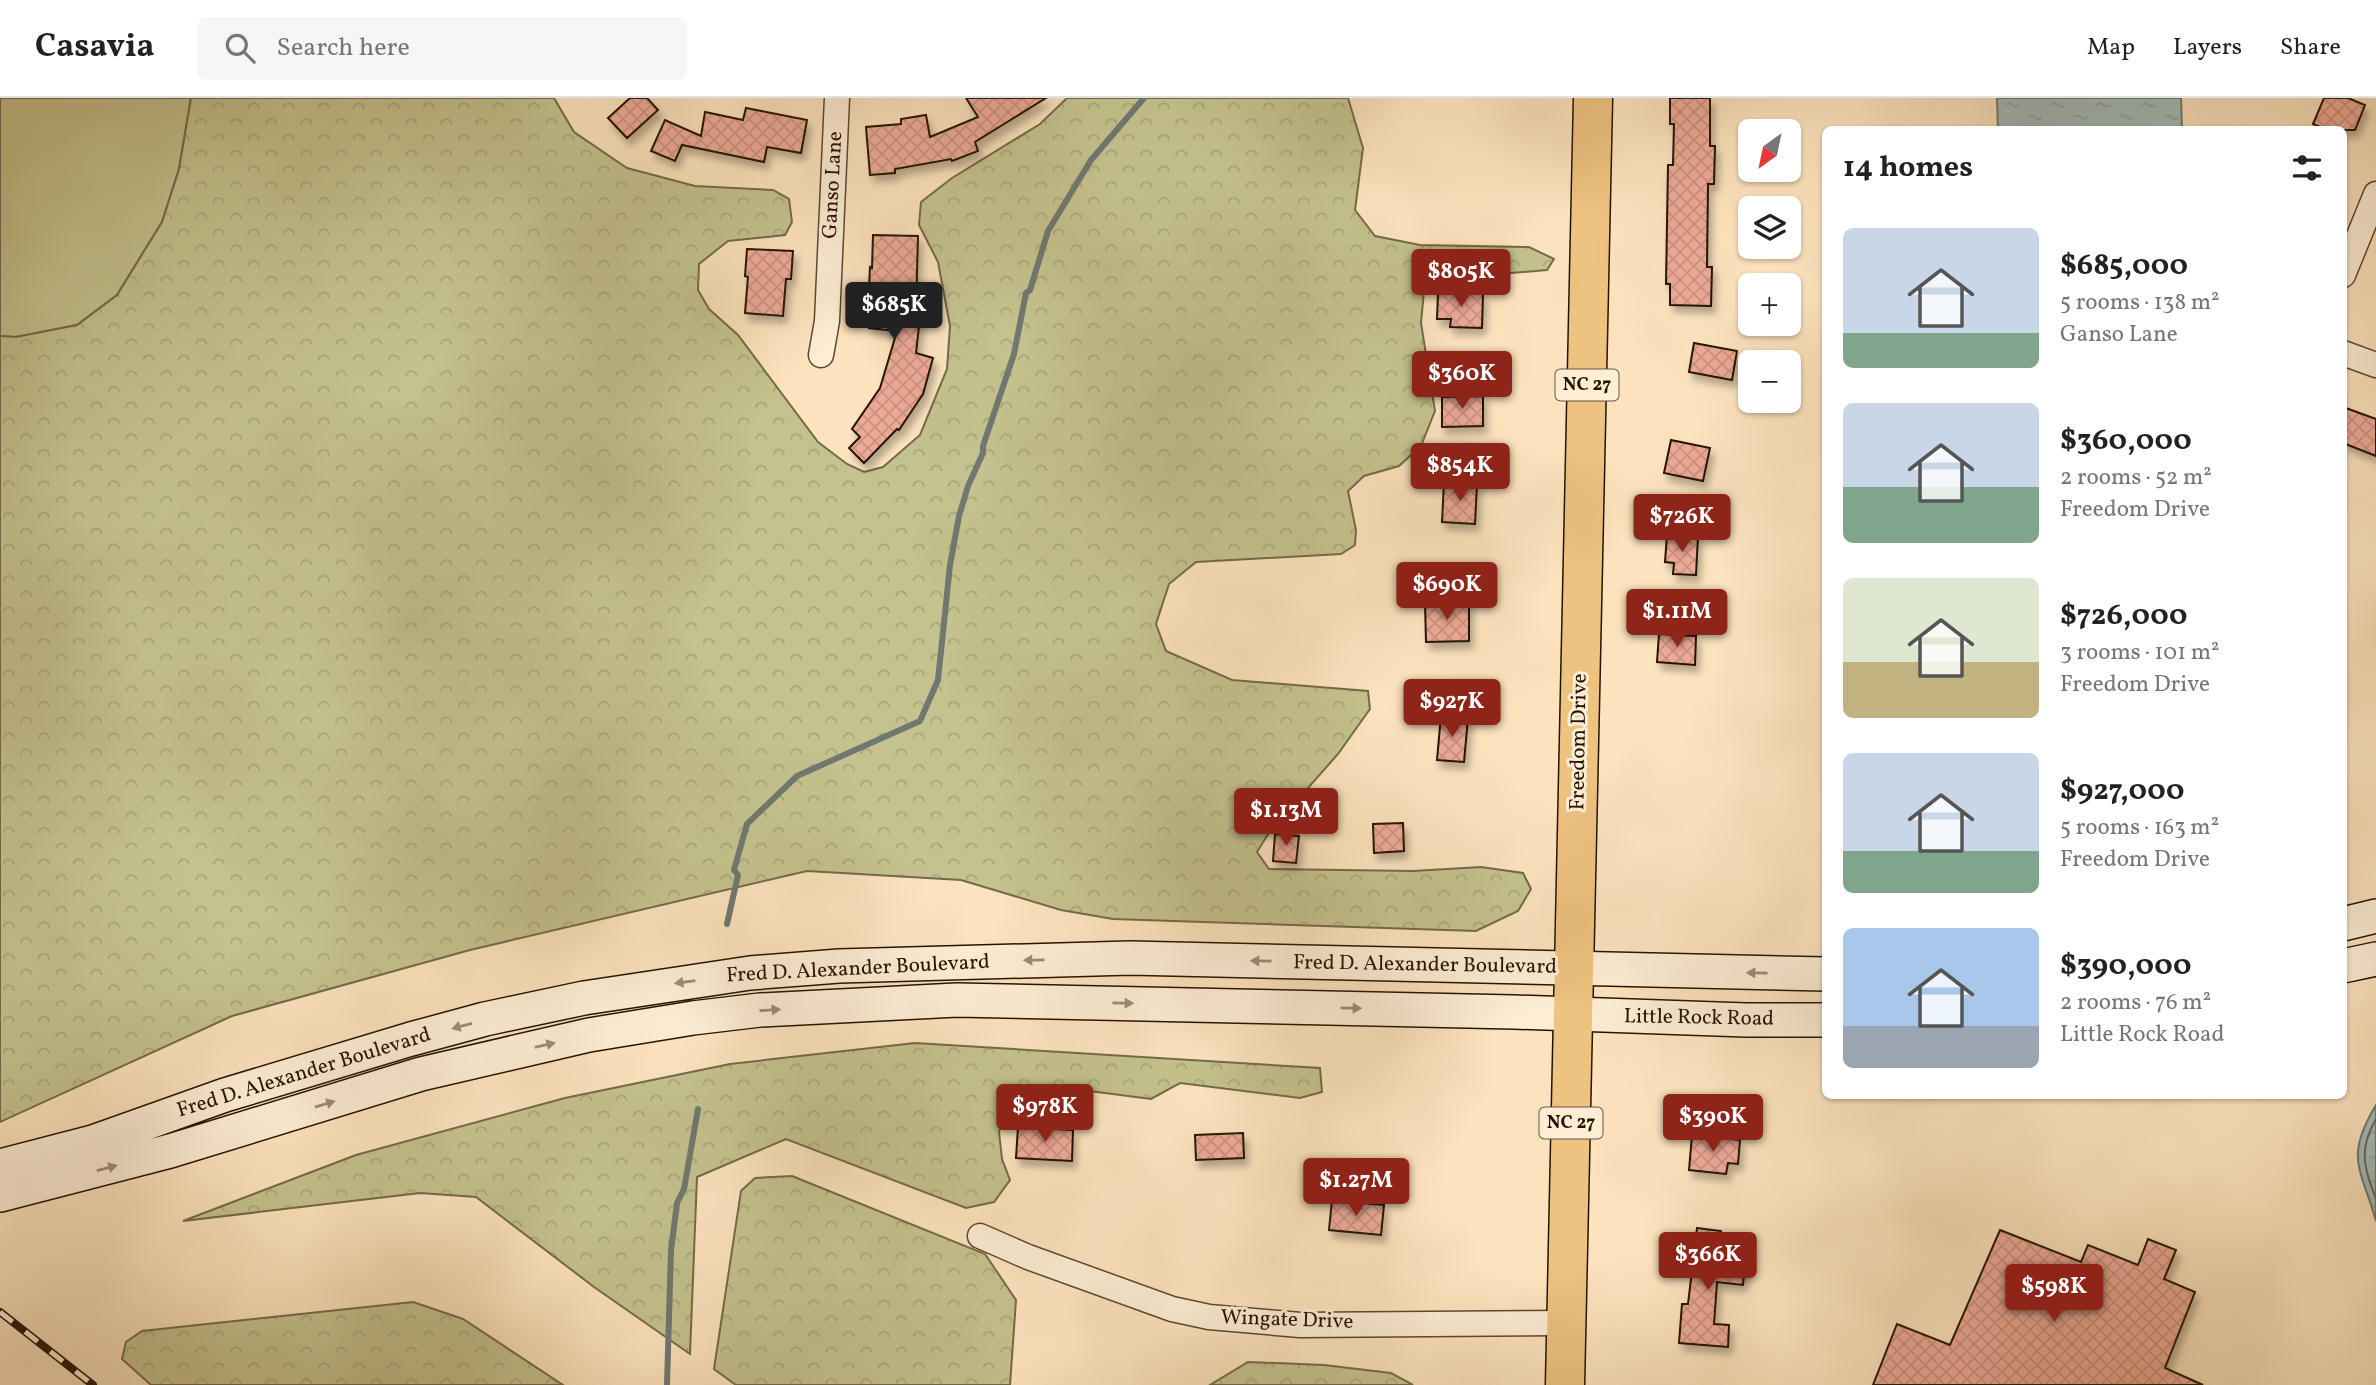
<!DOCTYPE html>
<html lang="en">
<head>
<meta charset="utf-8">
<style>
	body { margin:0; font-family:Vollkorn,serif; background:#f6f6f6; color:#222; height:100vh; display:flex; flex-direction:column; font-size:26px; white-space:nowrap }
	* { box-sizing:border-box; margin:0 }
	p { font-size:23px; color:#767676 }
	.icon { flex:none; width:38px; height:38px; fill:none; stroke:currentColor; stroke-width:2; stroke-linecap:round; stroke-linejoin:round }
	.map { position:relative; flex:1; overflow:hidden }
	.panel { position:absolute; left:1822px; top:28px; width:525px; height:973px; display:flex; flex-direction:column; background:#fff; border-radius:10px; box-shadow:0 2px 5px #0004 }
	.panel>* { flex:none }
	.needle { width:46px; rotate:213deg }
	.controls { position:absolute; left:1738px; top:21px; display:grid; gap:14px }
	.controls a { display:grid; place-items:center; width:63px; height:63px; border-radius:10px; background:#fff; box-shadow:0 2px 5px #0004; font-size:35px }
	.price { position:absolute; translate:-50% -60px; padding:0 16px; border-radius:7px; background:#8f2418; color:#fff; font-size:23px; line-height:46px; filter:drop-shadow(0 2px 4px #0008) }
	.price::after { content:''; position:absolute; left:50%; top:42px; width:21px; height:16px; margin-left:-10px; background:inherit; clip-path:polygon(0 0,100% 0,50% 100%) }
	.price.active { background:#222; color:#fff }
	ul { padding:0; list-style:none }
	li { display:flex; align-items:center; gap:21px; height:175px; padding:0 21px }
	li span { display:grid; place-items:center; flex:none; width:196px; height:140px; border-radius:10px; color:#555 }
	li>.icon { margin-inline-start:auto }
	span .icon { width:84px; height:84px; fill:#fffc; stroke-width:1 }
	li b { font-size:30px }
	h2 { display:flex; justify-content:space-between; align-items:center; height:84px; padding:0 21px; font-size:30px }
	header { display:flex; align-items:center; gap:42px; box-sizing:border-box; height:98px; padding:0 35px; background:#fff; border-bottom:2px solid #e0e0e0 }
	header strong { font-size:33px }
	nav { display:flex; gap:38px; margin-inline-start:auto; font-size:24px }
	.search { width:490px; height:63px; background:#f6f6f6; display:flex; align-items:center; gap:18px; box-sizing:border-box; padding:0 24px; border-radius:10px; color:#767676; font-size:26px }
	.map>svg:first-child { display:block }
</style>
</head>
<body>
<header>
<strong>Casavia</strong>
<div class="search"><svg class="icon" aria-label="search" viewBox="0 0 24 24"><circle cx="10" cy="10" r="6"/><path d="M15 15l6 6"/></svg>Search here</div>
<nav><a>Map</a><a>Layers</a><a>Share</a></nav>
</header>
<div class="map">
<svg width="2376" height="1287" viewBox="0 0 2376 1287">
	<defs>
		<pattern id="forest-crowns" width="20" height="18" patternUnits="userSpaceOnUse" patternTransform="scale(1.75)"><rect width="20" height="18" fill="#c4c28e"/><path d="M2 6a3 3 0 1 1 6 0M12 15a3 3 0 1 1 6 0" fill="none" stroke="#a8a679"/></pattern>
		<pattern id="water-ripples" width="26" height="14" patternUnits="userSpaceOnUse" patternTransform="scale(1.75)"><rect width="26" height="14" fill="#a2bcba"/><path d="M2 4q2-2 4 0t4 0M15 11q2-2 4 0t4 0" fill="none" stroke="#8ba19e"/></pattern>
		<pattern id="building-cross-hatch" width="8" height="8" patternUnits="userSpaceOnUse" patternTransform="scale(1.75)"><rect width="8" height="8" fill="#eca996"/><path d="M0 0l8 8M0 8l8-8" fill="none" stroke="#ca9180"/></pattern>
		<filter id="shadow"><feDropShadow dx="4" dy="7" stdDeviation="3.5" flood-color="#0004"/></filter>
	</defs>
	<rect width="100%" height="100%" fill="#fce3be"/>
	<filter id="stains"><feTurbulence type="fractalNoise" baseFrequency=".00286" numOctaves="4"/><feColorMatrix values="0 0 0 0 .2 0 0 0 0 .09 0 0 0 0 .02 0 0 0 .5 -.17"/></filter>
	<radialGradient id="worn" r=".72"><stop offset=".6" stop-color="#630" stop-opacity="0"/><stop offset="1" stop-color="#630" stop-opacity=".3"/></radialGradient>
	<!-- grass -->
	<path fill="#c4c28e" stroke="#746a47" stroke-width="2" d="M0,0h191l-12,71 -17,53 -45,73 -40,30 -61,12 -16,-1z"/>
	<!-- forest -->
	<path fill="url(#forest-crowns)" stroke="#746a47" stroke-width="2" d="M191,0h363l20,34 53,36 68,18 78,4 16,9 3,23 -7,13 -57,6 -29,23 -1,26 11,19 29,26 80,107 29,22 17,8 19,-5 37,-32 27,-66 3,-43 -12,-64 -19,-37 2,-23 31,-24 88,-54 27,-26h281l15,50 -8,62 20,26 45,9 109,2 25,12 -7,11 -109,9 -14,12 -3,32 14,88 -14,35 -22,20 -35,10 -16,15 8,39 -1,15 -14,9 -145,8 -27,22 -13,40 10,27 66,29 136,11 2,18 -32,45 -68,77 -13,21 12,17 144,2 68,-4 42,6 8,16 -13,22 -42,20 -363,-12 -52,-9 -100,-30 -154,-9 -337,79 -238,66 -232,106v-786l16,1 61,-12 40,-30 45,-73 17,-53z
		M915,945l405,25 2,24 -22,6 -120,-15 -29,16 -77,-10 -41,2 -25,18 -9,23 3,27 8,21 -16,22 -28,6 -180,-69 -89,38 -7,177 -96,-67 -118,-90 -56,-4 -237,28 173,-66 209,-57 165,-34z
		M792,1078l193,78 31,46 -6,85h-274l-22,-16 27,-178 14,-13z
		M413,1204l50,17 100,66h-412l-29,-26 4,-17 16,-11z
		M1248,1264l76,3 67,8 22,12h-203z"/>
	<!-- water -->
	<path fill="url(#water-ripples)" stroke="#707870" stroke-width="2" d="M1997,0h184l1,31h-184z
		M2376,1007v116c-15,-53 -32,-63 0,-116z"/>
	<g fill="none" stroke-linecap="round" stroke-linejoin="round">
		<!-- shore -->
		<path stroke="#64685d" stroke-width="2" d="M2376,1021c-18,31 -12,48 0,80"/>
		<!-- stream -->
		<path stroke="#707870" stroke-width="6" d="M727,826l11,-49 -4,-5 13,-46 50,-48 123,-55 18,-41 12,-115 9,-49 9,-30 15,-33v-7l31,-92 12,-61 4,-3 18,-59 43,-71 53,-62
			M667,1287l4,-135 6,-47 7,-14 14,-80"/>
	</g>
	<!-- building -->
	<path fill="url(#building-cross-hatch)" stroke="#251300" stroke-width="2" filter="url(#shadow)" d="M630,0h17l11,12 -31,28 -19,-20z
		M966,0h80l-71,44 3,9 -26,10 -1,-2 -56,10v4l-25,2 -4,-48 35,-3v-5l25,-4 4,22 48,-20z
		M1670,0h40v48h5l-1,38h-6l-1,83h5l-1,39 -41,-1v-21h-4l2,-119h5l1,-41h-4z
		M2324,0h24l17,7 -10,25h-28l-14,-6z
		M746,10l61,12 -6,33 -34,-6 -3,15 -82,-17 -7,16 -24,-10 14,-31 36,16 4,-24 38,8z
		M873,137l45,1 -2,72h5l-5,45 17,5 -10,36 -24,36 -2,-1 -33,34 -15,-15 11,-11 -8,-8 28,-41 17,-57 -28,-3 4,-40h-4l1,-21 2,1z
		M747,151l46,2 -2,28h-5l-3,37 -38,-3 3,-36 -3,-1z
		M1438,195l45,1 -1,34 -32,-1 1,-8h-14z
		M1694,245l43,8 -5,29 -43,-8z
		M1483,298v30l-41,1v-30z
		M2343,309l33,12v37l-33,-13z
		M1671,342l39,8 -7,33 -39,-8z
		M1444,384l33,2 -2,40 -33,-2z
		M1667,437l31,1 -2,39 -23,-1 1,-11 -9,-1z
		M1425,504h44v39l-43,1z
		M1659,536l37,2 -1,29 -38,-3z
		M1441,617l27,3 -4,44 -27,-2z
		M1403,725l1,28 -30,2 -1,-29z
		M1275,736l24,2 -3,27 -23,-2z
		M1018,1029l55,3 -1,31 -56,-3z
		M1243,1035l1,25 -48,2 -1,-25z
		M1692,1037l48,5 -2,24 -10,-1 -2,11 -37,-4z
		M1332,1102l52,5 -3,30 -52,-5z
		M1697,1130l24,3 -3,28 27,4 -2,22 -26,-3 -3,42 15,1 -1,22 -49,-4 3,-39h6z
		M2000,1132l81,32 7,-17 50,20 10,-26 28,11 -12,29 31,13 -30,76 38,17h-330l24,-61 53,21z"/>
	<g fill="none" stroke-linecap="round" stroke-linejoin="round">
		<defs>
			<path id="street" d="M2343,177l33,-81
				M2343,255l33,12
				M821,257l6,-34 10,-223
				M980,1138l48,21 144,52 37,8 91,8 267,-2"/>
			<path id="secondary" d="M2343,826l33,-8
				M2343,868l33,-7
				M0,1068l93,-24 132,-47 186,-56 74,-20 99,-21 166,-25 89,-7 291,-8 695,16
				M0,1097l170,-44 251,-77 168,-39 104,-17 67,-8 197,-10 557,12 232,8h79"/>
			<path id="primary" d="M1565,1287l28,-1287"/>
		</defs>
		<!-- street casing -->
		<use href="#street" stroke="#5b4730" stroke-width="27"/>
		<!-- secondary casing -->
		<use href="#secondary" stroke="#251300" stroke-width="36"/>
		<!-- primary casing -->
		<use href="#primary" stroke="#251300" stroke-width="41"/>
		<!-- street -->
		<use href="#street" stroke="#fdedd5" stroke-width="24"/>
		<!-- secondary -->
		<use href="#secondary" stroke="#fdedd5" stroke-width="33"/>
		<!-- primary -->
		<use href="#primary" stroke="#eec27f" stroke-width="38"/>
		<defs>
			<path id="rail" d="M0,1214l93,73"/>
		</defs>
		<!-- rail casing -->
		<use href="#rail" stroke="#251300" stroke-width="8"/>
		<!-- rail -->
		<use href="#rail" stroke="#fdedd5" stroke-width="5" stroke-dasharray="16" stroke-linecap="butt"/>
	</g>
	<!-- one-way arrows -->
	<defs><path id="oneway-solid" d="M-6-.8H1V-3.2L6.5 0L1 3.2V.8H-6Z" transform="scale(1.75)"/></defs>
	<g fill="#9c8b75">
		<use href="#oneway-solid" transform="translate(1034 862) rotate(179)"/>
		<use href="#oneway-solid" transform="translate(1261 863) rotate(-179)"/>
		<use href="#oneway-solid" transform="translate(1757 875) rotate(-179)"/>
		<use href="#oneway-solid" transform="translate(685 884) rotate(172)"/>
		<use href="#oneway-solid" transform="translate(1123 905) rotate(1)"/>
		<use href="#oneway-solid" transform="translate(1351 910) rotate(1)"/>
		<use href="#oneway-solid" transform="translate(770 912) rotate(-4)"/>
		<use href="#oneway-solid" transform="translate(462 928) rotate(165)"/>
		<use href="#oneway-solid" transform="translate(545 947) rotate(-13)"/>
		<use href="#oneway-solid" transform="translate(325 1006) rotate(-17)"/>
		<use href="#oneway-solid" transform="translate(107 1070) rotate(-15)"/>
	</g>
	<g text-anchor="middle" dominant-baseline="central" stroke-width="6" stroke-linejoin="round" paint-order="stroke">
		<!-- shield labels -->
		<g fill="#fdedd5" stroke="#665440" stroke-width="2">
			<rect x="1555.5" y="271.5" width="63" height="31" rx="5"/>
			<rect x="1539.5" y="1009.5" width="63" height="31" rx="5"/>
		</g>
		<g font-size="19" font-weight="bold" fill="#251300">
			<text x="1587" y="287">NC 27</text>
			<text x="1571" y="1025">NC 27</text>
		</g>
		<!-- street labels -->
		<g font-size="21" fill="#251300" stroke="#fdedd5">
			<text transform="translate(833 87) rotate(-87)">Ganso Lane</text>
			<text transform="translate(1579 644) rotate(-89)">Freedom Drive</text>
			<text transform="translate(1425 867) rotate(1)">Fred D. Alexander Boulevard</text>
			<text transform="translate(858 871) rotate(-3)">Fred D. Alexander Boulevard</text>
			<text transform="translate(1699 920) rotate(1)">Little Rock Road</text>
			<text transform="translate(304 975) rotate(-17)">Fred D. Alexander Boulevard</text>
			<text transform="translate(1287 1222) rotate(2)">Wingate Drive</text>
		</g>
	</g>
	<rect width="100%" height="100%" filter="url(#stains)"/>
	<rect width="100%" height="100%" fill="url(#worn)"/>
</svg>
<div class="controls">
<a><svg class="needle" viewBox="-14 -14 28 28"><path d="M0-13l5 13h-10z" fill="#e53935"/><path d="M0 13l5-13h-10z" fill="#767676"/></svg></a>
<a><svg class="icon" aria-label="layers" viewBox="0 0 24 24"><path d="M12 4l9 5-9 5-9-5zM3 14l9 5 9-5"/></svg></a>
<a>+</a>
<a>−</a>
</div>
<b class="price" style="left:1461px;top:211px">$805K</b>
<b class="price active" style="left:894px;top:244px">$685K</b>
<b class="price" style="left:1462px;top:313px">$360K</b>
<b class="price" style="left:1460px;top:405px">$854K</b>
<b class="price" style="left:1682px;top:456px">$726K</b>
<b class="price" style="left:1447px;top:524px">$690K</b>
<b class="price" style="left:1677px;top:551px">$1.11M</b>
<b class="price" style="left:1452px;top:641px">$927K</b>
<b class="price" style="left:1286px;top:750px">$1.13M</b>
<b class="price" style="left:1045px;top:1046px">$978K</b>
<b class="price" style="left:1713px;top:1056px">$390K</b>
<b class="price" style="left:1356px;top:1120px">$1.27M</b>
<b class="price" style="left:1708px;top:1194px">$366K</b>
<b class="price" style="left:2054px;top:1226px">$598K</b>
<section class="panel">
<h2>14 homes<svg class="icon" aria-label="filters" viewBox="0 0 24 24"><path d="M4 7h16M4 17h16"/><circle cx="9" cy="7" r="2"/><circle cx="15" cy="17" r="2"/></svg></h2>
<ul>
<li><span style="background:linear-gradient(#c9d6e8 75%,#7fa58c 0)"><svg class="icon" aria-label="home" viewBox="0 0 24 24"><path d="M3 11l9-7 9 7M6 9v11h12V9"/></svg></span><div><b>$685,000</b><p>5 rooms · 138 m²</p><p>Ganso Lane</p></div></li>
<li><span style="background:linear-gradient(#c9d6e8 60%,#7fa58c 0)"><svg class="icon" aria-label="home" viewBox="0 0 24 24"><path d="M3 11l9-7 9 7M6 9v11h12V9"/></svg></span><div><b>$360,000</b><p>2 rooms · 52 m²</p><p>Freedom Drive</p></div></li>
<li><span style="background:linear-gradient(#dfe7d0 60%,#c2b280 0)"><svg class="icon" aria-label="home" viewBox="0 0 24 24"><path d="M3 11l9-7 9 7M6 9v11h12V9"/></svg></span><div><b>$726,000</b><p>3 rooms · 101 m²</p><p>Freedom Drive</p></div></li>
<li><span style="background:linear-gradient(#c9d6e8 70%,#7fa58c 0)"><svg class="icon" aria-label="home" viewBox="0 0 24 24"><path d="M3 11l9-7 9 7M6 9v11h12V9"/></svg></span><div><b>$927,000</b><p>5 rooms · 163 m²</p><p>Freedom Drive</p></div></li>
<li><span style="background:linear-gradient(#a9c7e8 70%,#9aa5b1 0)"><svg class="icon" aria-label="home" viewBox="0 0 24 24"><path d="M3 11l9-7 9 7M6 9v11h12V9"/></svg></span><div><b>$390,000</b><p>2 rooms · 76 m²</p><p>Little Rock Road</p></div></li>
</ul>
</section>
</div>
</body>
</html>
